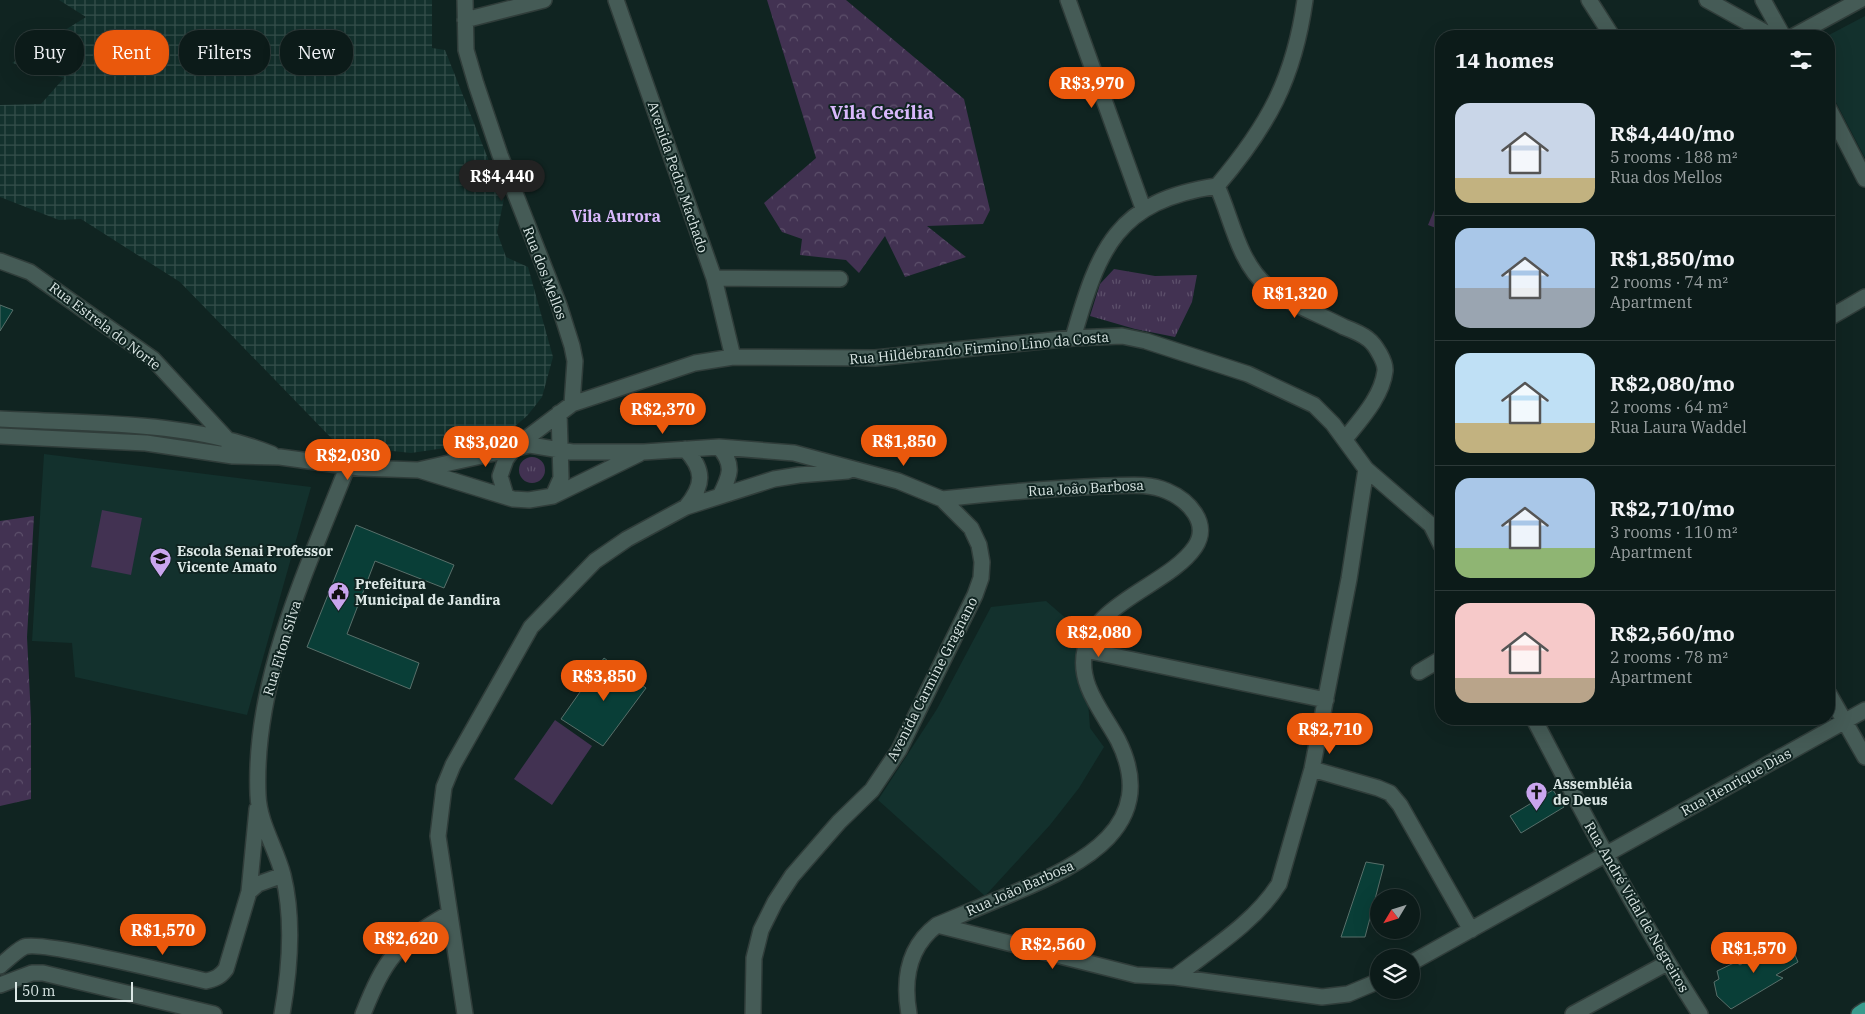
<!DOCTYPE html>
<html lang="en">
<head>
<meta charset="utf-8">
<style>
	body { margin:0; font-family:"IBM Plex Serif",serif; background:#1a2826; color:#f1f3f6; height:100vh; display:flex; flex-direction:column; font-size:19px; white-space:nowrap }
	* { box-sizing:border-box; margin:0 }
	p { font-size:16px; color:#9aa1a2 }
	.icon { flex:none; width:28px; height:28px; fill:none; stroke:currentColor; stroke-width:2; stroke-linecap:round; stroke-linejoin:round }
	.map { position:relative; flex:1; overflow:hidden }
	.drawer { position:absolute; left:1435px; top:30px; width:400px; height:695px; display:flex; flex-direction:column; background:#0c1b19; border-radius:20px; box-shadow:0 5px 20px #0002,0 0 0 1px #2c3938 }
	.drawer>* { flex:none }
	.banner { position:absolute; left:15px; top:30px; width:475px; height:45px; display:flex; gap:10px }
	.needle { width:32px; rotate:232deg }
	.tools { position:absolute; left:1370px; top:889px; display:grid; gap:10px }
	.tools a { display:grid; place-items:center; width:50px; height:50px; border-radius:50%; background:#0c1b19; box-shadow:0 5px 20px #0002,0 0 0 1px #2c3938; font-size:25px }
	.scale { position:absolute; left:15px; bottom:12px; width:118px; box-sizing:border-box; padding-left:5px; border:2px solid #dbe7e5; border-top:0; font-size:14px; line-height:18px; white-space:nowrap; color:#dbe7e5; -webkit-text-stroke:4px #102421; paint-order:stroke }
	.price { position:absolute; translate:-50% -42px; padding:0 11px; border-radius:18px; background:#ea580c; color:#fff; font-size:16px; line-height:32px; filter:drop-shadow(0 1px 2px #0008) }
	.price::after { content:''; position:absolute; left:50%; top:30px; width:15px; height:11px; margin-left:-8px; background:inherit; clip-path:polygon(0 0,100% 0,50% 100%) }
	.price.on { background:#222; color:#fff }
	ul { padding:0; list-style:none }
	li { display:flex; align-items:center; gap:15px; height:125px; padding:0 20px }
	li+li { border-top:1px solid #2c3938 }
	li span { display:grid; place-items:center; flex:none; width:140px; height:100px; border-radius:15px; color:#555 }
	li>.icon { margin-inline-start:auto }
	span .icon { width:60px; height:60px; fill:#fffc; stroke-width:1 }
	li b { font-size:21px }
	h2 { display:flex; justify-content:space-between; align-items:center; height:60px; padding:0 20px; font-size:21px }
	.tag { padding:0 18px; border-radius:20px; background:#0c1b19; box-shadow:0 5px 20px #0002,0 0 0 1px #2c3938; font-size:18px; line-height:45px }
	.tag.on { background:#ea580c; color:#fff }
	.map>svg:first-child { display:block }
</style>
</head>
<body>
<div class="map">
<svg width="1865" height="1014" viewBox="0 0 1865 1014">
	<defs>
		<pattern id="industrial-grid" width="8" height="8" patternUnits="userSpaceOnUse" patternTransform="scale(1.25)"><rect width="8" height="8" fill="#13312d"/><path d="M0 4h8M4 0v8" fill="none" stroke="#354f4b"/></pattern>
		<pattern id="grass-tufts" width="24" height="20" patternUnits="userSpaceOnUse" patternTransform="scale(1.25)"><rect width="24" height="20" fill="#423252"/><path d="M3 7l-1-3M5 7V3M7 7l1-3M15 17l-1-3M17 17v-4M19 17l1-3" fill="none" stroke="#5d506b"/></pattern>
		<pattern id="forest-crowns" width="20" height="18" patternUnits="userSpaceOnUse" patternTransform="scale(1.25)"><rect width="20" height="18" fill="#423252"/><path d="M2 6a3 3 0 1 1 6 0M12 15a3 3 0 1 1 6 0" fill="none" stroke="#5d506b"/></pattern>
	</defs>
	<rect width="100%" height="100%" fill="#102421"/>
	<!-- built -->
	<path fill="#13312d" d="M1865,16v142l-36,-69 -2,-53z
		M44,454l267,33 -64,228 -172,-38 -3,-34 -40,-2z
		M1046,601l37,32 7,95 14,19 -25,41 -29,37 -65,71 -107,-96 59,-91 54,-102z"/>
	<!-- industrial -->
	<path fill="url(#industrial-grid)" d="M59,0h373v48l13,2 59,149 -7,33 9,25 22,10 25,90 -11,40 -15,19 -25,21 -23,6 -68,10 -73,-8 -158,-163 -99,-63 -22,1 -59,-23v-92l41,-1 23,-26 -52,-15 74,-46z"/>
	<!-- grass -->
	<path fill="url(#grass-tufts)" d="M1114,269l41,7 42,-1 -5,27 -17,35 -40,-8 -45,-13 10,-32z
		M519 470a13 13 0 1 1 26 0a13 13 0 1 1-26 0Z"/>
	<!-- forest -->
	<path fill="url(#forest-crowns)" d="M767,0h79l118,99 26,111 -7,14 -56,2 39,31 -61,20 -20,-41 -26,37 -13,-13 -46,-5 2,-16 -20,-7 -18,-29 52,-45z
		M34,516l-7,121 4,81v81l-31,7v-285z"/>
	<!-- pitch -->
	<path fill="#423252" d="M1441,193v37l-13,-5z
		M102,510l40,8 -11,57 -40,-8z
		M555,720l37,26 -40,59 -38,-26z"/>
	<!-- building -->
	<path fill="#093e37" stroke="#586f6a" d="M0,305l13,5 -13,21z
		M356,525l98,40 -10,23 -69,-27 -28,73 72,29 -9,26 -103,-42z
		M604,658l42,30 -43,58 -42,-27z
		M1553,790l11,17 -43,26 -11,-17z
		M1366,862l18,3 -19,72h-24z
		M1787,936l11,26 -22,13 7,3 -52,31 -14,-13 -3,-14 5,-3 -2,-8 19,-9 4,3z"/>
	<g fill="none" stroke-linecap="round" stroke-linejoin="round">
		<defs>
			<path id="minor" d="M465,0l1,50 10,34 24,71 59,150 13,41 3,15 -3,43
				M616,0l98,278 19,79
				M1068,0l75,208
				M1589,0l23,36
				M1707,0l65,36
				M1763,0l20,36
				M465,20l79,-20
				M1794,36l66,-36
				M1829,109l36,70
				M1217,186c15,33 21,75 50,100 22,18 52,28 77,41 8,3 18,7 24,12 7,5 18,23 17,32 -3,26 -25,49 -40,68
				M1217,186c51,-60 77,-107 88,-186
				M0,261l30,11 123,87 74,80 6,17
				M714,278l126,1
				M1829,318l36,-21
				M1073,338c26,-90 43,-137 144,-152
				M0,419c90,5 188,1 272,35
				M0,436l146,7 87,13 47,1 80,11 58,2 112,-25 42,7h72l75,-5 75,6 104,28 44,18 29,29 8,17 3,17 -1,16 -6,17 -76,155 -27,40 -33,32 -47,54 -17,26 -14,28 -7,28 -1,56
				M719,447c16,18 11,29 1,49
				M685,449c20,21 19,36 1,58
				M419,470l94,29 16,1 24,-4 86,-42
				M506,496l-6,-20 6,-17 9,-12 57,-43 123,-41 38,-6 142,1 198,-20 49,-2 24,5 102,33 66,31 19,19 33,45 65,56 10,20
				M553,496l8,-18 -2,-65
				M1085,650l241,50
				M1419,672l22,-13
				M1829,694l36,63
				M1534,719c52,100 105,200 166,295
				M1312,769l66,19 12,5 10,12 71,125
				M249,892l8,-83
				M937,925l199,50 39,2 147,20 26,-3 31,-13
				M1411,963l454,-253
				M0,966c7,-6 16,-15 24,-19 16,-7 156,28 182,34 9,-2 14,-4 20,-12l23,-77 9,-8 25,-9
				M1175,977c36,-28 79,-54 104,-93l33,-115 37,-190 17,-110
				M0,985l32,-12h11l171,41
				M282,1014c8,-45 12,-95 1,-139 -7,-27 -24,-52 -25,-80 -5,-115 49,-225 90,-330
				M363,1014c22,-55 33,-70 85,-100
				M465,1014l-27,-178 6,-49 9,-22 78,-138 64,-66 32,-22 59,-32 88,-28 25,-4 49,-4
				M909,1014c-6,-34 -1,-67 28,-89 26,-11 52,-22 79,-33 66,-28 145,-66 102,-152 -15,-28 -41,-56 -33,-90 10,-48 85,-66 110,-103 16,-24 -7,-47 -28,-56 -20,-9 -42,-5 -63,-5 -54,2 -108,7 -162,13
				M1573,1014l94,-51"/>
			<path id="major" d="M1859,1014l6,-4"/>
		</defs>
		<!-- minor casing -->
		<use href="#minor" stroke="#303d3a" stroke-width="18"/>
		<!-- major casing -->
		<use href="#major" stroke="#303d3a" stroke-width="18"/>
		<!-- minor -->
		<use href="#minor" stroke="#455b56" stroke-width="15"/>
		<!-- major -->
		<use href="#major" stroke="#399b8d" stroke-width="15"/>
	</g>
	<!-- icons -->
	<defs>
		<symbol id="university-pin" viewBox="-11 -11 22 30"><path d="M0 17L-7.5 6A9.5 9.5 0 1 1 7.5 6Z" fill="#c9a5ee" stroke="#102421"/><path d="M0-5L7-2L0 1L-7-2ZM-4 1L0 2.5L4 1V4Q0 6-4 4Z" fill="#111"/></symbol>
		<symbol id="civic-pin" viewBox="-11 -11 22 30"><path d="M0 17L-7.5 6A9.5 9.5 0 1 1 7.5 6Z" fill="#c9a5ee" stroke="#102421"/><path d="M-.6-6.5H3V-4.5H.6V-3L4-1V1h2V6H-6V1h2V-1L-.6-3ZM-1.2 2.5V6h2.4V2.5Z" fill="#111"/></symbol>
		<symbol id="church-pin" viewBox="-11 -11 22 30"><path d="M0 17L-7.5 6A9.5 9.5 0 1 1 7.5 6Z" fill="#c9a5ee" stroke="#102421"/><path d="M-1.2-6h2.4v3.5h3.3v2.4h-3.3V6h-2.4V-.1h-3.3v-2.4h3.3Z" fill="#111"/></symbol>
	</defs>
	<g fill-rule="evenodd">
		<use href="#university-pin" x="148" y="546" width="25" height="34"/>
		<use href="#civic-pin" x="326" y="580" width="25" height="34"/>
		<use href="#church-pin" x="1524" y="780" width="25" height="34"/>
	</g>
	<g text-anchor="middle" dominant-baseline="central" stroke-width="4" stroke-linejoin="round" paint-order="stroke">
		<!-- street labels -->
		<g font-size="14" fill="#dbe7e5" stroke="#102421">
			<text transform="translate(678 177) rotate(71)">Avenida Pedro Machado</text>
			<text transform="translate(545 273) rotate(69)">Rua dos Mellos</text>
			<text transform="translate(105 326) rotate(37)">Rua Estrela do Norte</text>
			<text transform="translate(979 348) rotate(-5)">Rua Hildebrando Firmino Lino da Costa</text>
			<text transform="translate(1086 488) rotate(-3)">Rua João Barbosa</text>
			<text transform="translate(282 648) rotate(-73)">Rua Elton Silva</text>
			<text transform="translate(932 679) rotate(-63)">Avenida Carmine Gragnano</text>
			<text transform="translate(1736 782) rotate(-29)">Rua Henrique Dias</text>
			<text transform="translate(1020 888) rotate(-24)">Rua João Barbosa</text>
			<text transform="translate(1637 907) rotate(60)">Rua André Vidal de Negreiros</text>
		</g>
		<!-- poi labels -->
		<g font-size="14" font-weight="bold" fill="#dbe7e5" stroke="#102421" text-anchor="start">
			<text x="177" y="551">Escola Senai Professor<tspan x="177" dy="16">Vicente Amato</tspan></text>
			<text x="355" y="584">Prefeitura<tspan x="355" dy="16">Municipal de Jandira</tspan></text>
			<text x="1553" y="784">Assembléia<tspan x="1553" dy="16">de Deus</tspan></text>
		</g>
		<!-- quarter labels -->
		<g font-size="16" font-weight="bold" fill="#d9b8fc" stroke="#102421">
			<text x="616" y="216">Vila Aurora</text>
		</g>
		<!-- district labels -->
		<g font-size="19" font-weight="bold" fill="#d9b8fc" stroke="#102421">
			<text x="882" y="112">Vila Cecília</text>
		</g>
	</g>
</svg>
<div class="tools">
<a><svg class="needle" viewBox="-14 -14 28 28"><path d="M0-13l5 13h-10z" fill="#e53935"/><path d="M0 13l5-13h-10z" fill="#9aa1a2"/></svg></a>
<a><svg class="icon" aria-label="layers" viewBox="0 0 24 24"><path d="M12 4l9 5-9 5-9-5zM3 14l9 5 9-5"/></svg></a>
</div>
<div class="scale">50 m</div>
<b class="price" style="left:1092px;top:109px">R$3,970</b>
<b class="price on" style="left:502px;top:202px">R$4,440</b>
<b class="price" style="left:1295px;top:319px">R$1,320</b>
<b class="price" style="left:663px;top:435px">R$2,370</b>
<b class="price" style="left:904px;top:467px">R$1,850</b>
<b class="price" style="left:486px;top:468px">R$3,020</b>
<b class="price" style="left:348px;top:481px">R$2,030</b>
<b class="price" style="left:1099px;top:658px">R$2,080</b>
<b class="price" style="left:604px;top:702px">R$3,850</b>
<b class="price" style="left:1330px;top:755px">R$2,710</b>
<b class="price" style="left:163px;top:956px">R$1,570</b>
<b class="price" style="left:406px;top:964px">R$2,620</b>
<b class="price" style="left:1053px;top:970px">R$2,560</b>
<b class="price" style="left:1754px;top:974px">R$1,570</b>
<div class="banner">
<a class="tag">Buy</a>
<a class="tag on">Rent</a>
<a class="tag">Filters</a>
<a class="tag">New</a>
</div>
<section class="drawer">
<h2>14 homes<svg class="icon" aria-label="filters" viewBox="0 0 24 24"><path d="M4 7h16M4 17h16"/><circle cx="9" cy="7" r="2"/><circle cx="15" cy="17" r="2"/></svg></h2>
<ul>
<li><span style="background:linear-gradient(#c9d6e8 75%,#c2b280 0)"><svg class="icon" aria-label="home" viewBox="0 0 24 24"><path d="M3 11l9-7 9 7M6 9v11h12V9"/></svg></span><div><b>R$4,440/mo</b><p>5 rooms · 188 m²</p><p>Rua dos Mellos</p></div></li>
<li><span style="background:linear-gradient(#a9c7e8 60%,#9aa5b1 0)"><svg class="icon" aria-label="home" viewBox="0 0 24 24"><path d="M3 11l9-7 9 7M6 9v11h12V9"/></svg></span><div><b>R$1,850/mo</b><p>2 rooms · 74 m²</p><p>Apartment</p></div></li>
<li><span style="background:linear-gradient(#bfe0f5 70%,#c2b280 0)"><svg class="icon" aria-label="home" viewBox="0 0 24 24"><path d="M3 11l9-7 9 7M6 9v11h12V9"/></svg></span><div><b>R$2,080/mo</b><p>2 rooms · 64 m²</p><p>Rua Laura Waddel</p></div></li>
<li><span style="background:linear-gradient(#a9c7e8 70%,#8fb573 0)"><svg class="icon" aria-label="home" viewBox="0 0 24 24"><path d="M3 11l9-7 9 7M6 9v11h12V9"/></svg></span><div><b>R$2,710/mo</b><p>3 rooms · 110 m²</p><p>Apartment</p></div></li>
<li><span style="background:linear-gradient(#f6c9c9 75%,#b9a48a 0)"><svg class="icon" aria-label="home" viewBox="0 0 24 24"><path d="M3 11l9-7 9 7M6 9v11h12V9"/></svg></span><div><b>R$2,560/mo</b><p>2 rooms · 78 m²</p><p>Apartment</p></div></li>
</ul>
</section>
</div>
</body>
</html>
